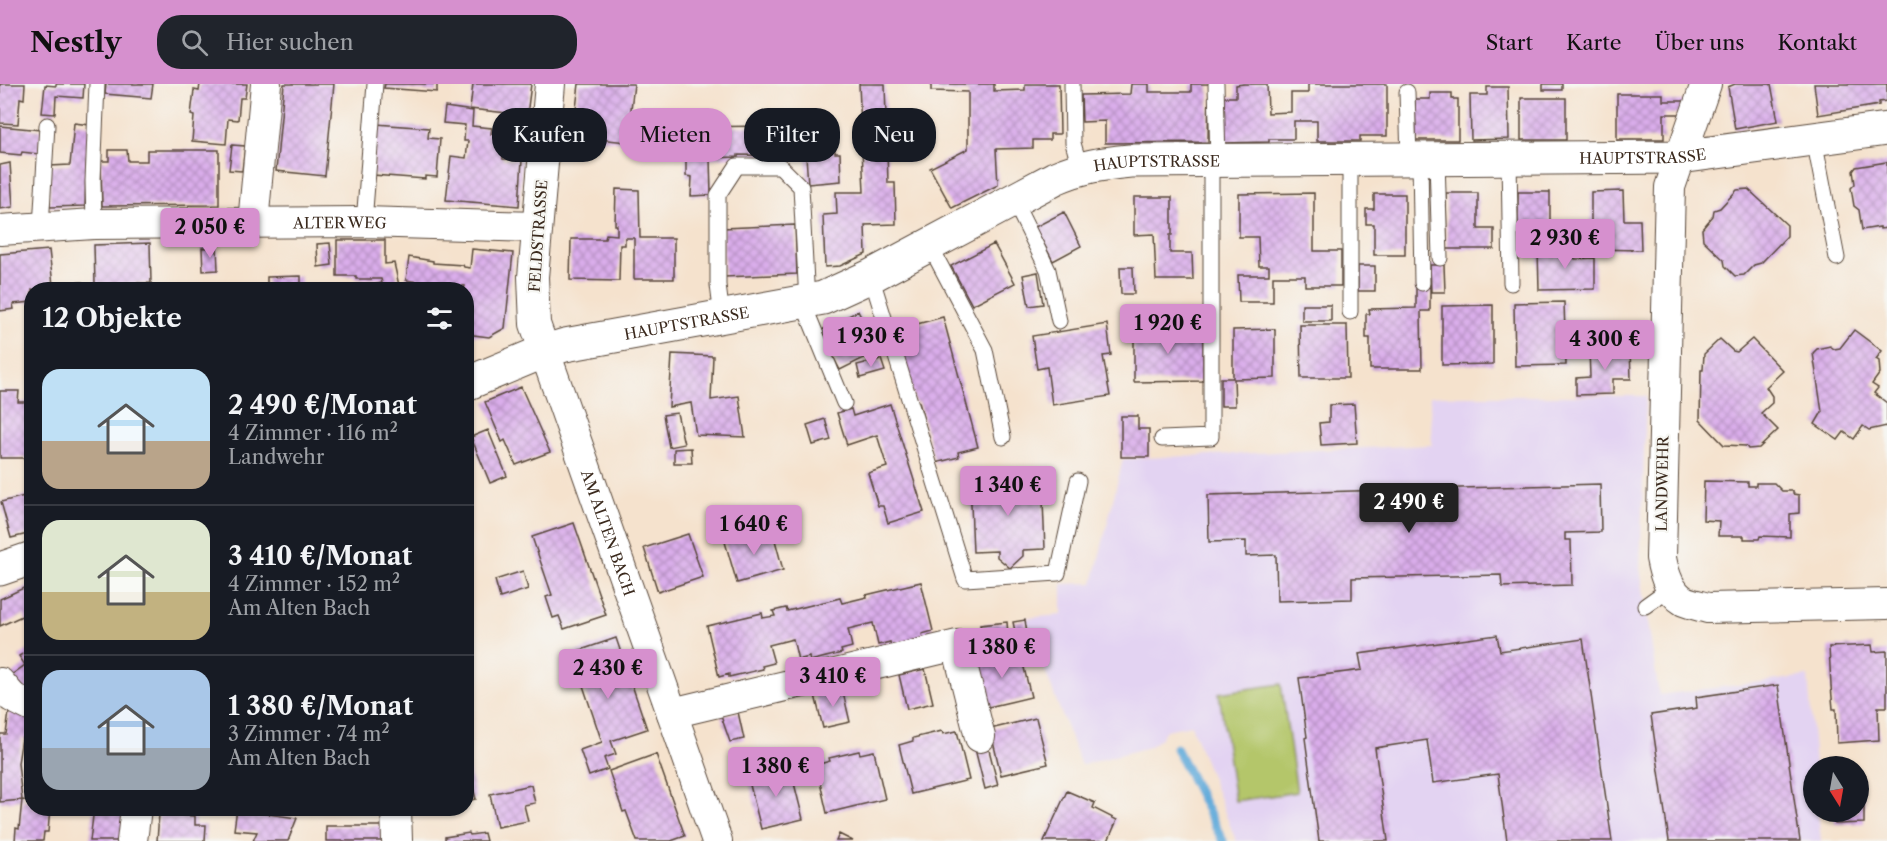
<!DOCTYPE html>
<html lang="de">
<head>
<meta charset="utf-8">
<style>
	body { margin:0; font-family:"Libre Caslon Text",serif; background:#20242c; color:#f1f3f6; height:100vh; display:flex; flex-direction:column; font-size:22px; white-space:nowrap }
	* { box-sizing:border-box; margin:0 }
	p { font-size:20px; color:#9ea1a6 }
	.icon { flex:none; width:33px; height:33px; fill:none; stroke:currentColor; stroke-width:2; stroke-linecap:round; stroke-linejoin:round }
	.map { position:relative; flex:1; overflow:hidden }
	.drawer { position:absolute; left:24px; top:198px; width:450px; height:534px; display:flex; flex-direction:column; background:#171b24; border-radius:24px; box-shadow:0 2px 4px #0004 }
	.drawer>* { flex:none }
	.guide { position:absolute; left:492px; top:24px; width:570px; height:54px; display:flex; gap:12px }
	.needle { width:39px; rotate:169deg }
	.fabs { position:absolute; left:1803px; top:672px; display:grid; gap:12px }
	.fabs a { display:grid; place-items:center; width:66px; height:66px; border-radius:50%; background:#171b24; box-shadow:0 2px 4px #0004; font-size:30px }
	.price { position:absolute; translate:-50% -51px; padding:0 14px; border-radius:6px; background:#d690ce; color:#111; font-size:20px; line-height:39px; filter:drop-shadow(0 2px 3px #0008) }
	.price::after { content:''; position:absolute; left:50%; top:36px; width:18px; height:14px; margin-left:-9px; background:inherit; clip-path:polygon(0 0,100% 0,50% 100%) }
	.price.selected { background:#222; color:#fff }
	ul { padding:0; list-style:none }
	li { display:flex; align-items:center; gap:18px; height:150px; padding:0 18px }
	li+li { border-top:2px solid #363941 }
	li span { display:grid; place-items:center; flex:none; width:168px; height:120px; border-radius:18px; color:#555 }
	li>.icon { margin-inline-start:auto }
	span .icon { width:72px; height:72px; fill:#fffc; stroke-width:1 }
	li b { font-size:26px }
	h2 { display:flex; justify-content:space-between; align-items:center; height:72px; padding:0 18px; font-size:26px }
	.pill { padding:0 21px; border-radius:24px; background:#171b24; box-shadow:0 2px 4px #0004; font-size:21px; line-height:54px }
	.pill.selected { background:#d690ce; color:#111 }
	header { display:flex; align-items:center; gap:36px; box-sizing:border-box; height:84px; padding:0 30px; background:#d690ce; color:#111 }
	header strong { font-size:28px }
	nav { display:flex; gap:33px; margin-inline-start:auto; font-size:21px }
	.search { width:420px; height:54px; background:#20242c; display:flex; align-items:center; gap:15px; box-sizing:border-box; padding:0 21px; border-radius:24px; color:#9ea1a6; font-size:22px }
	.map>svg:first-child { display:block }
</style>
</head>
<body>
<header>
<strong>Nestly</strong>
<div class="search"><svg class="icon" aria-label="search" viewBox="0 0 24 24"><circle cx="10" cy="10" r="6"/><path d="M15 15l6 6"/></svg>Hier suchen</div>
<nav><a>Start</a><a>Karte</a><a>Über uns</a><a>Kontakt</a></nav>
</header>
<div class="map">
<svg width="1887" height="757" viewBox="0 0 1887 757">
	<defs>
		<pattern id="building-cross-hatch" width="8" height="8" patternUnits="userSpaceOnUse" patternTransform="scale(1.5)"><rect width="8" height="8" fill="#daadeb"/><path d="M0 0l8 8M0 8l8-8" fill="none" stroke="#b28dbe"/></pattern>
	</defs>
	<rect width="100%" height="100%" fill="#f6f6f2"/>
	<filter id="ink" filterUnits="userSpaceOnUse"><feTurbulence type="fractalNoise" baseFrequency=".0167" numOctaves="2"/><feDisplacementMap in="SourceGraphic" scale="12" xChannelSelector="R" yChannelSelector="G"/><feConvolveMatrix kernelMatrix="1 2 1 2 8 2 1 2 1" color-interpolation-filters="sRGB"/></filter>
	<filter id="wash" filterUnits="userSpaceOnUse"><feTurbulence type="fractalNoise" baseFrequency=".008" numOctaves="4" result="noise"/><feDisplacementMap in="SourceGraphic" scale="24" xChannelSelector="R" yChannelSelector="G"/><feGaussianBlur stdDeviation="1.35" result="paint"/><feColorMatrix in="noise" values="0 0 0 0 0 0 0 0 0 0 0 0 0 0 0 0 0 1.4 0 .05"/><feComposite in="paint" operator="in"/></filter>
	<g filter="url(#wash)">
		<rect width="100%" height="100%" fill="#f5e2cd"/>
		<!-- built -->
		<path fill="#e3d3f2" d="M1430,312h216l-6,172 19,127 149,-19 7,90 -1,46h4l3,29h-585l-45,-116 -25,5 -6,9 -11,8 -68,18 -56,-147 37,-3v-31l31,-1 30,-124 309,-14z"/>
		<!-- garden -->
		<path fill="#b4c66a" stroke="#787844" stroke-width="1.5" d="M1281,600l16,108 -62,9 -16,-108z"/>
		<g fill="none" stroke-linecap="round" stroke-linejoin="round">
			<!-- stream -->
			<path stroke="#62abda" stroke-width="9" d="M1176,664l47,93"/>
		</g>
		<g id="blocks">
			<!-- building -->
			<path fill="url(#building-cross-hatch)" d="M0,0h25l-1,15 -4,-1 -2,26 -18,-1z
				M56,0h28l-1,14 -27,-2 -1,18 -13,-1 3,-28 11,1z
				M106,0h47l-2,14 -46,-4z
				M200,0h47l-2,14h-5l-2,22 -10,-1 -2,25 -34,-3 2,-25 -3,-1 3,-25 5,1z
				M284,0h50l-9,92 -49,-5z
				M385,0h52v8l-53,-4z
				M473,0h58l-4,31 -57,-6z
				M579,0h55l-7,58 -29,-3v-4l-25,-2z
				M859,0h26l3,99h7l1,41 -31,1 1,29 -26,12 -15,1 -2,-52 14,-1 -1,-22h28z
				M931,0h63v7l31,-1v-6h34l1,50h-10v6h-17v8l-37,1 2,36 -46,23 -22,-40 38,-19v-57l-37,-1z
				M1131,0h18v8h42v-8h18l-1,58 -103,1v-22l-23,1 -1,-27 49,-1z
				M1244,0h23l1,29 23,-1v-19h17v-9h79v52h-27v5h-43v-20h-23v18h-25v3l-46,1 -1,-46h14v-12z
				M1543,0h19v6h-19z
				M1735,0h36l7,37 -43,8 -7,-42z
				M1814,0h73v17l-8,1v3l-61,10z
				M1487,3h21l1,52 -38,1 -1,-45h17z
				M1430,9h22v6h6v41h-42l-1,-41h15z
				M1617,10h46v7h21l-1,13h-19v25h-47z
				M1521,14h45v42h-45z
				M445,23l28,4 -1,15 20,2 -1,6 32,3 -1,13 -20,-2 1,11 19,1 -3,46 -73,-6 5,-44 15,2 2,-17h-4l1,-16 -22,-2z
				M74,39l16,2 -4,42 -1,39 -35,1v-41l20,-1z
				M376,40l53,4 -1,10 12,1 -3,38 -12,-1v3l-52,-4z
				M0,42l41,4 -2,24 -17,-2 -1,3 -21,-2z
				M778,42v3h28v8l28,-1 1,17h5l1,28 -33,3 -2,-28 -68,-1v2l-28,1 1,37 -20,1 1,-19 -6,-1v-49z
				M232,61l13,1 -3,25 -13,-1z
				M109,66h18l1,11h19v-11h72v55l-117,1 -1,-45h8z
				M1887,78v66l-7,1v-2l-18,3 -3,-20 -5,-4 -3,-18 4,-4 -2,-13 3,-4z
				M10,79l3,44 -13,2v-44z
				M616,105l23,1 1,48h34v41h-40v-41h-9v7h-5l-1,36 -49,-1 1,-41h34l1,-5 11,1v-10h-2z
				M1748,105l39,36v11l-26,27 -7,2 -10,10 -9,1 -10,-10 -1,-6 -21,-20 -1,-11 11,-13 1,-6 6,-2 17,-18z
				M1623,107l1,29h16l1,30 -50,-1v-57z
				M1518,108h32v40h-32z
				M1314,109v58h27v35h-36v-10h-32v26h-34l-1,-27h31v-9h-10l-1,-29h-19v-43z
				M1446,109h32v36h16v20h-47z
				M1374,110h31v61h-31v-31h-8v-15h8z
				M1134,113h38v38h-2v18h22l1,27h-37l-2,-46 -20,1z
				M1064,128l17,34 -28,15 -18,-34z
				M795,141l2,49 -73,3 -1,-49z
				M337,156h48v24l9,-1 6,27h-27v-5l9,-2 -1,-4h-25v-3h-19z
				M150,159l1,40 -56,1 -1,-39z
				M330,159l2,22 -14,2 -1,-23z
				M994,160l21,39 -43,22 -21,-39z
				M217,163l1,23 -15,1 -1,-23z
				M1574,164l1,11 20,-1v31l-56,1 -1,-41z
				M472,165l41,4 -8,75 -16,9 -23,-3v-44h-2l1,-4 -35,-2 -24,-4 3,-23 24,4v2l30,2 1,2 6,1z
				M49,166l4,35 29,-3v8h-50v12l-19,2 1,5 -14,2v-57z
				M1430,181h14l1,27h-14z
				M1358,182h17v25h-17z
				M1120,183h13l1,27h-13z
				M1038,188l5,32 -14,2 -6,-31z
				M301,192v14h-34v-13z
				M1416,203h14v24h-9l1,58h-52v-31h-4v-24h4l-1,-5 47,-1z
				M1564,218l2,63 -51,1 -1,-63z
				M1302,221h29v16h-29z
				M1493,221v59l-51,1v-59z
				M858,227l20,40 -38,19 -20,-39z
				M943,233l35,130 -20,5 1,5 -24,6 -16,-61 -4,1 -20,-73z
				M1107,240l4,31 -8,1 7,40 -58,9 -5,-38 -10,2 -5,-33z
				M1300,241h47l1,53h-47z
				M1203,245v52l-69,1v-52z
				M1275,245v49l-41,1 1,27h-14v-28h12v-48z
				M1854,246l28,21 -6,8 3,2 1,12 -8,11 6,4 -4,5 13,10v23l-18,4 -6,-4 -9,13 -10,-7 -6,8 -23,-16 7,-12 -9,-59 4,-4 13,-3 4,3 6,-1z
				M1720,255l13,12 4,1 15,-13 31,32 -17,16 6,9v7l-11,10 17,17 -19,18 -11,1 -2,-3 -22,-1 -24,-25 1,-50h2l1,-16z
				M1630,264l1,31h-18v15l-37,1v-17l14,-1 -1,-28z
				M672,270l41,2 -2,44 28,-4 6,41 -49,-2 -5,-32 -22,4z
				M881,275l4,12 -25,7 -3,-13z
				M521,303l29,65 -34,13 -11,-25 -3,2 -17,-40z
				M0,307h19l-1,11h14v56h-32z
				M890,320l34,108 -36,11 -5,-17h-5l-10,-33 19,-6 -10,-32 -30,10 -10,-32 14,-4 2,7z
				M1354,320l3,39 -36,2 -2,-22 10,-1v-17z
				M677,329l7,31 -15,3 -6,-32z
				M1121,332h17v13h11v28h-28z
				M825,335l6,21 -18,5 -6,-20z
				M488,346l19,46 -17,7 -19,-46z
				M691,364l1,15h-18v-14z
				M1042,393l3,72 -22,1v6l-13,12 -13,-11v-6l-24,1 -3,-72z
				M1704,397l44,1v4h8v-3h18l8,8h11v3l6,1v18l-9,1v23l-30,-1 -1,3h-15v-3h-26l1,-15 -16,-1z
				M1600,400l1,48 -36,1v7h6l1,45 -70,2 -1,-12 -149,3v21l-75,2 -1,-46 -30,1v-15l-37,1 -1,-47z
				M32,410v39l-21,5 -10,-36z
				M574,439l32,92 -42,14 -5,-13 -6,2 -7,-21 6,-2 -20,-58z
				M772,445l11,41 -46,13 -12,-41z
				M688,450l15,43 -45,15 -14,-44z
				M523,487l5,18 -28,9 -5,-18z
				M921,498l12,49 -11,3 1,4 -32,8 -1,-4 -12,3 -5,-22 -25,6 4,18 -11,3 1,3 -32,8 -1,-4 -11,3 -5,-21 -24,6 5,18 -12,3 1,3 -34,8v-3l-10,3 -12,-51 55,-13 1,5 12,-2 -2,-5 13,-3 1,3 53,-13 2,5 25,-6 -1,-2z
				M30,501l2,4v44l-8,-18 -24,11v-27z
				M1025,536l2,13 -11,3 -3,-14z
				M1007,538l1,13 -26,3 -2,-13z
				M1497,551l3,16 83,-12 29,202h-105l-9,-67 -65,9 -6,-43 -52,8 13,93h-69l-14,-103 2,-1 -8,-59 63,-8 -3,-16z
				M616,554l31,91 -36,12 5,13 -12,4 4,11 -19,7 -9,-26 22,-8 -30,-89z
				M1872,561l1,7 14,-1v56h-9l1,33 -42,3 -1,-34h-3l-2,-23 -2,-39z
				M32,564v52l-25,-22 18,-13 -6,-9z
				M1020,567l11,46 -47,11 -10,-47z
				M925,585l8,34 -26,6 -8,-34z
				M1778,601l22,156h-131l-18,-126 46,-7 -1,-11z
				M842,604l8,34 -27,6 -8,-33z
				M9,628l23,4v25l-10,-3 -4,25 4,37 -22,2v-68h6z
				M738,628l6,27 -14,3 -9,-26z
				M1036,634l12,46 -47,11 -11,-46z
				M942,647l1,3 14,-3 12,49 -58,14 -12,-49 14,-4v-3z
				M988,662l10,39 -13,4 -10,-40z
				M859,667l1,3 14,-3 11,48 -58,14 -11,-48 14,-4 -1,-3z
				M656,670l29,82 -14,5h-34l-11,-30 -3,1 -14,-41z
				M466,676l10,39 -10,2z
				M790,683l13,52 -42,10 -13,-52z
				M531,701l4,18 -11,2 4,16 -31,6 -7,-33z
				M1067,707l28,12 -2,5 24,12 -9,21h-64z
				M1858,711h6v28l-29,1v-12h23z
				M22,716l10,1v7h18l-2,24h-4l-1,9h-28l1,-13 3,1z
				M94,724h32l-4,33h-32z
				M237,724h17v4l43,6 -9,23h-35l4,-9 -23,-2z
				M159,730l36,2v9h11l-1,16h-48z
				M326,742h56v15h-56z
				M469,749l1,2 14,-2 2,8h-41v-4z
				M839,750l14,7h-17z"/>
		</g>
	</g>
	<g filter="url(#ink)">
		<use href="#blocks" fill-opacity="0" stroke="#574638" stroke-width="1.5"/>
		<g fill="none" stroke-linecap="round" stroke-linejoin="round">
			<defs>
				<path id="lane" d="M1072,0l1,59 7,25
					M1216,0l2,77
					M1407,8l2,67
					M1814,55l23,119
					M1509,74l2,125
					M1420,75l2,124
					M1437,76l3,98
					M1013,115l35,71 11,51
					M364,138l11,-138
					M94,140l-1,-43 4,-97
					M41,143l6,-102
					M929,160l56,106 18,87
					M871,192l94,303 93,-6 20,-92
					M803,219l41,100
					M1350,228v-152
					M722,233l-4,-32v-90l19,-29h43l21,21 6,115
					M1162,355l49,-2v-277
					M1645,522l25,-18"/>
				<g id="street">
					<path id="s1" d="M550,0l-17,193 2,47 182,517"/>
					<path d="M1706,0l-36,103 -9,371c3,16 8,34 23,43 7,3 17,5 24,7l179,-4"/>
					<path d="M253,139l13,-139"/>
					<path id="s2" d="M0,146l94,-6 270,-2 173,5"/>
					<path d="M0,599l12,14 20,10"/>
					<path d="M672,629l285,-68 23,92"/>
					<path d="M396,724l1,33"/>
					<path d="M132,757l4,-33"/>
				</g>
				<g id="secondary">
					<path id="s3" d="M466,300l79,-33 20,-6 258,-47 48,-22 184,-98c28,-12 45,-14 75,-17l550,-4 207,-28"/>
					<path d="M0,485l32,-11"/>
				</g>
			</defs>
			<!-- lane casing -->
			<use href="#lane" stroke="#574638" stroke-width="17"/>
			<!-- street casing -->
			<use href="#street" stroke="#574638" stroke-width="32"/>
			<!-- secondary casing -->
			<use href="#secondary" stroke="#574638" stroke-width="35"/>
			<!-- lane -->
			<use href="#lane" stroke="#fff" stroke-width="15"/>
			<!-- street -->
			<use href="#street" stroke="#fff" stroke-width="30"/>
			<!-- secondary -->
			<use href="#secondary" stroke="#fff" stroke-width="33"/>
		</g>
	</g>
	<g text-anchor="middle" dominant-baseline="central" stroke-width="4.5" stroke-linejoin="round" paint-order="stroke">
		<!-- street labels -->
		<g font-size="15" fill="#3b2a1e" stroke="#f6f6f2">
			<text stroke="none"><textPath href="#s3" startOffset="1220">HAUPTSTRASSE</textPath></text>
			<text stroke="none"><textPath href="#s3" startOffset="734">HAUPTSTRASSE</textPath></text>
			<text stroke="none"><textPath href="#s2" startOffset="340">ALTER WEG</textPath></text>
			<text transform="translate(538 152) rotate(-86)">FELDSTRASSE</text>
			<text stroke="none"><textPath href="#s3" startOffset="230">HAUPTSTRASSE</textPath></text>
			<text transform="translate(1662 400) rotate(-89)">LANDWEHR</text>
			<text stroke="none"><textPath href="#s1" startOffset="462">AM ALTEN BACH</textPath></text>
		</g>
	</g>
</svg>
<div class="fabs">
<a><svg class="needle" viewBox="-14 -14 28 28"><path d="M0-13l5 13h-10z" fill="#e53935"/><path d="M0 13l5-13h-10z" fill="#9ea1a6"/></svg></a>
</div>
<b class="price" style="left:210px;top:175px">2 050 €</b>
<b class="price" style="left:1565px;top:186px">2 930 €</b>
<b class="price" style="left:1168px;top:271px">1 920 €</b>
<b class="price" style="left:871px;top:284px">1 930 €</b>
<b class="price" style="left:1605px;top:287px">4 300 €</b>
<b class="price" style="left:1008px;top:433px">1 340 €</b>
<b class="price selected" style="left:1409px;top:450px">2 490 €</b>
<b class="price" style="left:754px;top:472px">1 640 €</b>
<b class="price" style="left:1002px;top:595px">1 380 €</b>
<b class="price" style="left:608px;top:616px">2 430 €</b>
<b class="price" style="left:833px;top:624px">3 410 €</b>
<b class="price" style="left:776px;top:714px">1 380 €</b>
<div class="guide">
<a class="pill">Kaufen</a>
<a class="pill selected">Mieten</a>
<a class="pill">Filter</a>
<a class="pill">Neu</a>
</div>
<section class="drawer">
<h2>12 Objekte<svg class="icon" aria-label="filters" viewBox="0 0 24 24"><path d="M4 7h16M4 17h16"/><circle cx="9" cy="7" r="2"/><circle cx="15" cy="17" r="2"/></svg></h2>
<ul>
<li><span style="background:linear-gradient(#bfe0f5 60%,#b9a48a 0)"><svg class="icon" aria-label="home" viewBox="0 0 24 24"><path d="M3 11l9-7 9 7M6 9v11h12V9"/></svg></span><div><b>2 490 €/Monat</b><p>4 Zimmer · 116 m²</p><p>Landwehr</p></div></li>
<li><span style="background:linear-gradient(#dfe7d0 60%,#c2b280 0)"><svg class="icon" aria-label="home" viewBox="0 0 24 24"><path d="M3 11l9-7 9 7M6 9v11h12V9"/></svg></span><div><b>3 410 €/Monat</b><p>4 Zimmer · 152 m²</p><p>Am Alten Bach</p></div></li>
<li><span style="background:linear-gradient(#a9c7e8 65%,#9aa5b1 0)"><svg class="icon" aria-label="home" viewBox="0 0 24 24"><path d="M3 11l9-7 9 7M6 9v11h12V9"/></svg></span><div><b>1 380 €/Monat</b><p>3 Zimmer · 74 m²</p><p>Am Alten Bach</p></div></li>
</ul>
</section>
</div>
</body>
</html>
